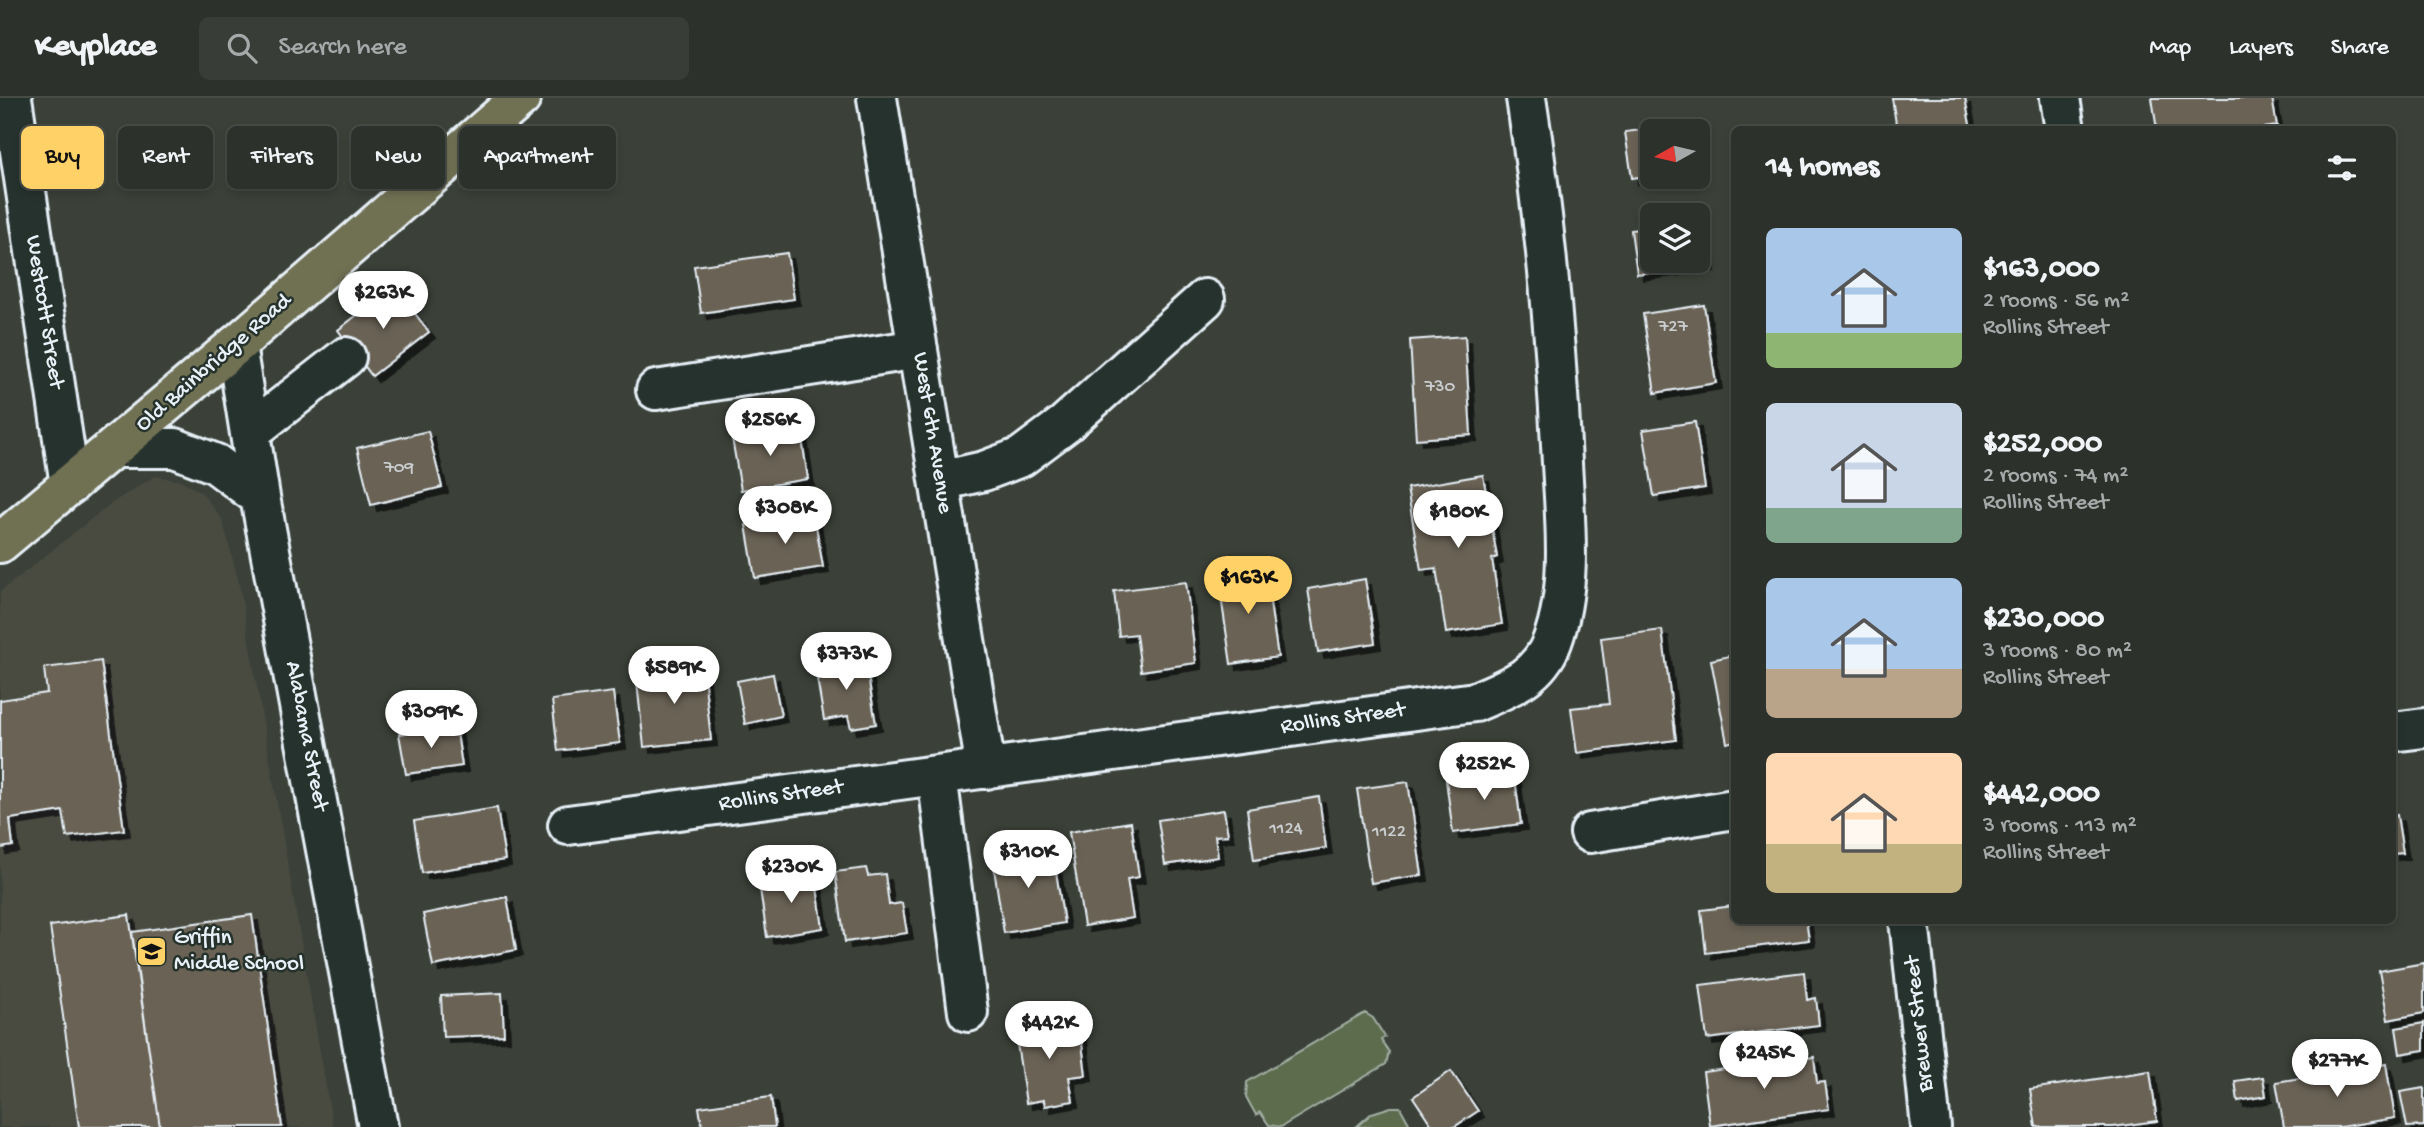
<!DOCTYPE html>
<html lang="en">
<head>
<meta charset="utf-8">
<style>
	body { margin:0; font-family:"Gochi Hand",sans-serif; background:#383d37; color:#f1f3f6; height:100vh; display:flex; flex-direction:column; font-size:26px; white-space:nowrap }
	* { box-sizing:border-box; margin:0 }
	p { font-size:23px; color:#a6a9a9 }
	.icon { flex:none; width:38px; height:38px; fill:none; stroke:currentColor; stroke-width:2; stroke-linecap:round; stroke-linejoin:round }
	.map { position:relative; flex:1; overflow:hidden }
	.drawer { position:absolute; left:1731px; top:28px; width:665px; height:798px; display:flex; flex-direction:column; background:#2c312b; border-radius:10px; box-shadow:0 4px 10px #0003,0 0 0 2px #484c47 }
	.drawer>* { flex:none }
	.top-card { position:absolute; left:21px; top:28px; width:665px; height:63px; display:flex; gap:14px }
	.needle { width:46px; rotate:262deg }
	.fabs { position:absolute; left:1640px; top:21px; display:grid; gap:14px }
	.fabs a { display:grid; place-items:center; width:70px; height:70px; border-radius:10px; background:#2c312b; box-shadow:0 4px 10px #0003,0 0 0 2px #484c47; font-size:35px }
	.price { position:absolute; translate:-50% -60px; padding:0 16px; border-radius:24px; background:#fff; color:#222; font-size:23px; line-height:46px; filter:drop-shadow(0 2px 4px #0008) }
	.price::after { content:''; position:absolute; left:50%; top:42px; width:21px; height:16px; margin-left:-10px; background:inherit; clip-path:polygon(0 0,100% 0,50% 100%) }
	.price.on { background:#ffd166; color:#111 }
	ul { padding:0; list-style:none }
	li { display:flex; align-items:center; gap:21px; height:175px; padding:0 35px }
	li span { display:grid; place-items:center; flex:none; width:196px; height:140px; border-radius:10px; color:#555 }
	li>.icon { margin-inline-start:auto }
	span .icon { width:84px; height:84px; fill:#fffc; stroke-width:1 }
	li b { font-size:30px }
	h2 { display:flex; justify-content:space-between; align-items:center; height:84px; padding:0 35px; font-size:30px }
	.pill { padding:0 24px; border-radius:10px; background:#2c312b; box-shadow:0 4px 10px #0003,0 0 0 2px #484c47; font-size:24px; line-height:63px }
	.pill.on { background:#ffd166; color:#111 }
	header { display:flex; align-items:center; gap:42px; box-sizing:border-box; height:98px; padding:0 35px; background:#2c312b; border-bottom:2px solid #484c47 }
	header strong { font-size:33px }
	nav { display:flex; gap:38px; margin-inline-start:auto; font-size:24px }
	.search { width:490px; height:63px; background:#383d37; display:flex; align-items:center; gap:18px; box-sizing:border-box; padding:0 24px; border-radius:10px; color:#a6a9a9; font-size:26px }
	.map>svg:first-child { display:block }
</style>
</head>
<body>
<header>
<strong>Keyplace</strong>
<div class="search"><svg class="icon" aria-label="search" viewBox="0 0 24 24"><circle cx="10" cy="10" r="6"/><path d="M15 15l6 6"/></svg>Search here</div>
<nav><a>Map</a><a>Layers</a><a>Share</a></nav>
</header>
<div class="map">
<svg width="2424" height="1029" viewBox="0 0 2424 1029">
	<defs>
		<filter id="shadow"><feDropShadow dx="6" dy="6" stdDeviation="0" flood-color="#0009"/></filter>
	</defs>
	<rect width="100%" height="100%" fill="#3b4139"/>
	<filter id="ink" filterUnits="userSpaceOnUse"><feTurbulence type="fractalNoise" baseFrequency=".0143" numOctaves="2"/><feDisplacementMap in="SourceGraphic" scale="14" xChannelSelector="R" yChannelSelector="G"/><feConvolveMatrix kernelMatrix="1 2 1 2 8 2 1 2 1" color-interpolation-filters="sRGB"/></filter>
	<g filter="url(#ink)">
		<!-- built -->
		<path fill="#494b41" d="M155,378l27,5 20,12 20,26 17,64 94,544h-333v-535l110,-88z"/>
		<!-- green -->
		<path fill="#5c6c4e" stroke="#a2aea3" stroke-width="2" d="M1365,915l8,5 12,19 -4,3 8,12 -3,12 -105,63 -12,-2 -9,-13 -4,3 -10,-18 1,-15z
			M1391,1009h9l11,20h-55l16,-14z"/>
		<!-- building -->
		<path fill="#6b6254" stroke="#e8f1f8" stroke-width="2" filter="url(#shadow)" d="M1892,0h73l6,32h-74z
			M2152,0h120l5,28 -28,4h-92z
			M1672,28l1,5h-21v44l-20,3 -7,-46z
			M1704,122l5,45 -72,9 -6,-44 21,-3v34h46v-40z
			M787,155l7,46 -93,14 -7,-47z
			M394,188l35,46 -57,44 -34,-46z
			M1704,207l12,78 -61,10 -12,-79z
			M1465,238l6,99 -55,4 -6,-99z
			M1695,324l10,66 -51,8 -11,-66z
			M800,328l8,53 -67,11 -9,-52z
			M428,333l14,56 -71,18 -14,-57z
			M1483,377l14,82 -5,2 10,65 -56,9 -10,-65 -15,2 -14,-82z
			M814,416l9,53 -68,11 -9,-53z
			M1265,471l13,88 -47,7 -13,-88z
			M1365,481l10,64 -57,9 -10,-63z
			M1186,484l10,81 -55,8 -5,-37 -17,2 -5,-45z
			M1662,532l14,110 -99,13 -6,-45 38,-4 -8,-66z
			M1734,557v86l-7,2 -16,-83z
			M865,560l11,66 -25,4 -3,-12 -24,4 -9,-54z
			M101,563l23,169 -57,7 -4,-26 -53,8 3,27 -13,2v-148l47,-7 -3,-25z
			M703,568l8,74 -67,7 -8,-74z
			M773,576l8,42 -36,8 -8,-43z
			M613,594l7,51 -62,8 -6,-51z
			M456,628l6,40 -56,8 -7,-40z
			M1514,673l7,53 -68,9 -7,-53z
			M1408,684l14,93 -51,8 -14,-94z
			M1319,699l7,51 -72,12 -7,-51z
			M497,710l8,52 -83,13 -8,-52z
			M1224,712l4,25 -13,1 3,21 -53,8 -7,-45z
			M2397,717l6,38 -11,1v-38z
			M1131,724l8,55 -12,2 6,39 -49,8 -15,-94z
			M1052,748l12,77 -60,10 -12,-77z
			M866,770l2,8 17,-2 4,31 13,-2 5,30 -62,9 -10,-70z
			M815,776l8,54 -56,9 -8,-55z
			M507,799l9,53 -83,16 -10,-52z
			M1734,808v14h72l3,20 -103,13 -5,-43z
			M129,817l31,212h-81l-29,-201z
			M252,817l30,212h-122l-28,-195z
			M2424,865v50l-36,7 -9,-49z
			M1804,874l3,28 9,-2 3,27 -112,14 -7,-54z
			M502,895l2,42 -61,2 -2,-41z
			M1053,919l2,14 25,-3 6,47 -17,2 4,24 -28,5 -1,-6 -18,3 -10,-66 4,-1 -2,-13z
			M2424,925v27l-24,4 -4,-26z
			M1814,959l3,26 8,-1 4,27 -119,17 -7,-54z
			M2386,966l9,54 -55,9h-56l-8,-45z
			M1451,973l27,40 -24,16h-21l-20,-30z
			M2150,973l7,50 -44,6h-77l-6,-38z
			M2263,979l3,19 -28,5 -3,-20z
			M2424,990v38l-17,1 -7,-35z
			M771,999l4,30h-73l-3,-20z"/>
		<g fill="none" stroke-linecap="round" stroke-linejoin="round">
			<defs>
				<path id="minor" d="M12,0l58,387
					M877,0l109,671
					M2060,0l5,32
					M236,247l24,152 118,630
					M656,292l262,-41
					M250,334l96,-75
					M115,350h60l41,16 44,33
					M940,383l44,-10 37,-14 44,-33 140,-125
					M2392,634l32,-4
					M937,677l31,237
					M568,727l907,-123c32,-14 63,-24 77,-60 21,-56 13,-121 10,-179 -6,-123 -17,-244 -36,-365
					M1590,735l144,-24
					M1909,822l22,207"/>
				<path id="major" d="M0,445l236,-198 285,-247"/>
			</defs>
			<!-- minor casing -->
			<use href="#minor" stroke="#e8f1f8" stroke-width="44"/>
			<!-- major casing -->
			<use href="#major" stroke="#e8f1f8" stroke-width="44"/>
			<!-- minor -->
			<use href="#minor" stroke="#26332d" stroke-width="38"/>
			<!-- major -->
			<use href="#major" stroke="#706f52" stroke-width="38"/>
		</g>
	</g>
	<!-- icons -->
	<defs>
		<symbol id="school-square" viewBox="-11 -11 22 22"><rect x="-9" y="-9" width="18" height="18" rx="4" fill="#ffd166" stroke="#26332d"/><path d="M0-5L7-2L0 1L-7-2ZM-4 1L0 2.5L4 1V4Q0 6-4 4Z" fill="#111"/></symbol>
	</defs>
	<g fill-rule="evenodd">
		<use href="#school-square" x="134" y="836" width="35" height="35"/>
	</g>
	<g text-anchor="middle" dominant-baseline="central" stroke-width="5" stroke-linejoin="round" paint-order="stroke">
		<!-- number labels -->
		<g font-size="19" fill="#c9cdcf">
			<text x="1673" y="229">727</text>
			<text x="1440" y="289">730</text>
			<text x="399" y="370">709</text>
			<text x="1286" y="731">1124</text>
			<text x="1389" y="734">1122</text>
		</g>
		<!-- street labels -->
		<g font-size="23" fill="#e8f1f8" stroke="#26332d">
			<text transform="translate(44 214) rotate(81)">Westcott Street</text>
			<text transform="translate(214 265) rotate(-41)">Old Bainbridge Road</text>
			<text transform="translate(932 335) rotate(81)">West 6th Avenue</text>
			<text transform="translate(1343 621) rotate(-8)">Rollins Street</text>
			<text transform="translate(306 638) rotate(79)">Alabama Street</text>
			<text transform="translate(781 698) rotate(-8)">Rollins Street</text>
			<text transform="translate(1920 926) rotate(-96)">Brewer Street</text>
		</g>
		<!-- poi labels -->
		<g font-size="23" fill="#e8f1f8" stroke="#26332d" text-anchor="start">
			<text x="174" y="840">Griffin<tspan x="174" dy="26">Middle School</tspan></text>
		</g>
	</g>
</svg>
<div class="fabs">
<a><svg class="needle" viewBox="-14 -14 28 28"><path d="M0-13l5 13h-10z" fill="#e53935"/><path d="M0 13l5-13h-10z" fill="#a6a9a9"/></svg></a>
<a><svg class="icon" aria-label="layers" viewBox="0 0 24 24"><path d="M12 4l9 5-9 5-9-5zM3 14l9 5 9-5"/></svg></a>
</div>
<b class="price" style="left:383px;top:233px">$263K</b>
<b class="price" style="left:770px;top:360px">$256K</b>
<b class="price" style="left:785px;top:448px">$308K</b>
<b class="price" style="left:1458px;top:452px">$180K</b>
<b class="price on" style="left:1248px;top:518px">$163K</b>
<b class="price" style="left:846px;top:594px">$373K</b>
<b class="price" style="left:674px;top:608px">$589K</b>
<b class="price" style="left:431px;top:652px">$309K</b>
<b class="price" style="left:1484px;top:704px">$252K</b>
<b class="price" style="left:1028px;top:792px">$310K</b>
<b class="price" style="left:791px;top:807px">$230K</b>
<b class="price" style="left:1049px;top:963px">$442K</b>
<b class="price" style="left:1764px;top:993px">$245K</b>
<b class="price" style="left:2337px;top:1001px">$277K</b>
<div class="top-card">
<a class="pill on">Buy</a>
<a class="pill">Rent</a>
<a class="pill">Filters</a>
<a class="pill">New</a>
<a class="pill">Apartment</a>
</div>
<section class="drawer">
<h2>14 homes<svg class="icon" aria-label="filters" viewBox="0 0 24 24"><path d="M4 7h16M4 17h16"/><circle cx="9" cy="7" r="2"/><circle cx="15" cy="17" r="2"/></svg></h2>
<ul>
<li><span style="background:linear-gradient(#a9c7e8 75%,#8fb573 0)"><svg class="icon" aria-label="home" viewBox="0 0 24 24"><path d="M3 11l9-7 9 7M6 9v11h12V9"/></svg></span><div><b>$163,000</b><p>2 rooms · 56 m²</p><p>Rollins Street</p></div></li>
<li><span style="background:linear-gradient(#c9d6e8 75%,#7fa58c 0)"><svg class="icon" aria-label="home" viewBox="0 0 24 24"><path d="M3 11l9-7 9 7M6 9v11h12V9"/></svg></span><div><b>$252,000</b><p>2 rooms · 74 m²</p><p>Rollins Street</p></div></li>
<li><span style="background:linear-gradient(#a9c7e8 65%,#b9a48a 0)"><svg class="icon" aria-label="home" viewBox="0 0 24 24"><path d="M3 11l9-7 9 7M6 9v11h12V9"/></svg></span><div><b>$230,000</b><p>3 rooms · 80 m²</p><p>Rollins Street</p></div></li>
<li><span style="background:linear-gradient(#ffd9b3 65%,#c2b280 0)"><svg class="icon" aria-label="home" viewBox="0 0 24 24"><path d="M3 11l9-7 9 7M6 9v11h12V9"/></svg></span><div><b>$442,000</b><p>3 rooms · 113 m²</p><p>Rollins Street</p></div></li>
</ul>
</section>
</div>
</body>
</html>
